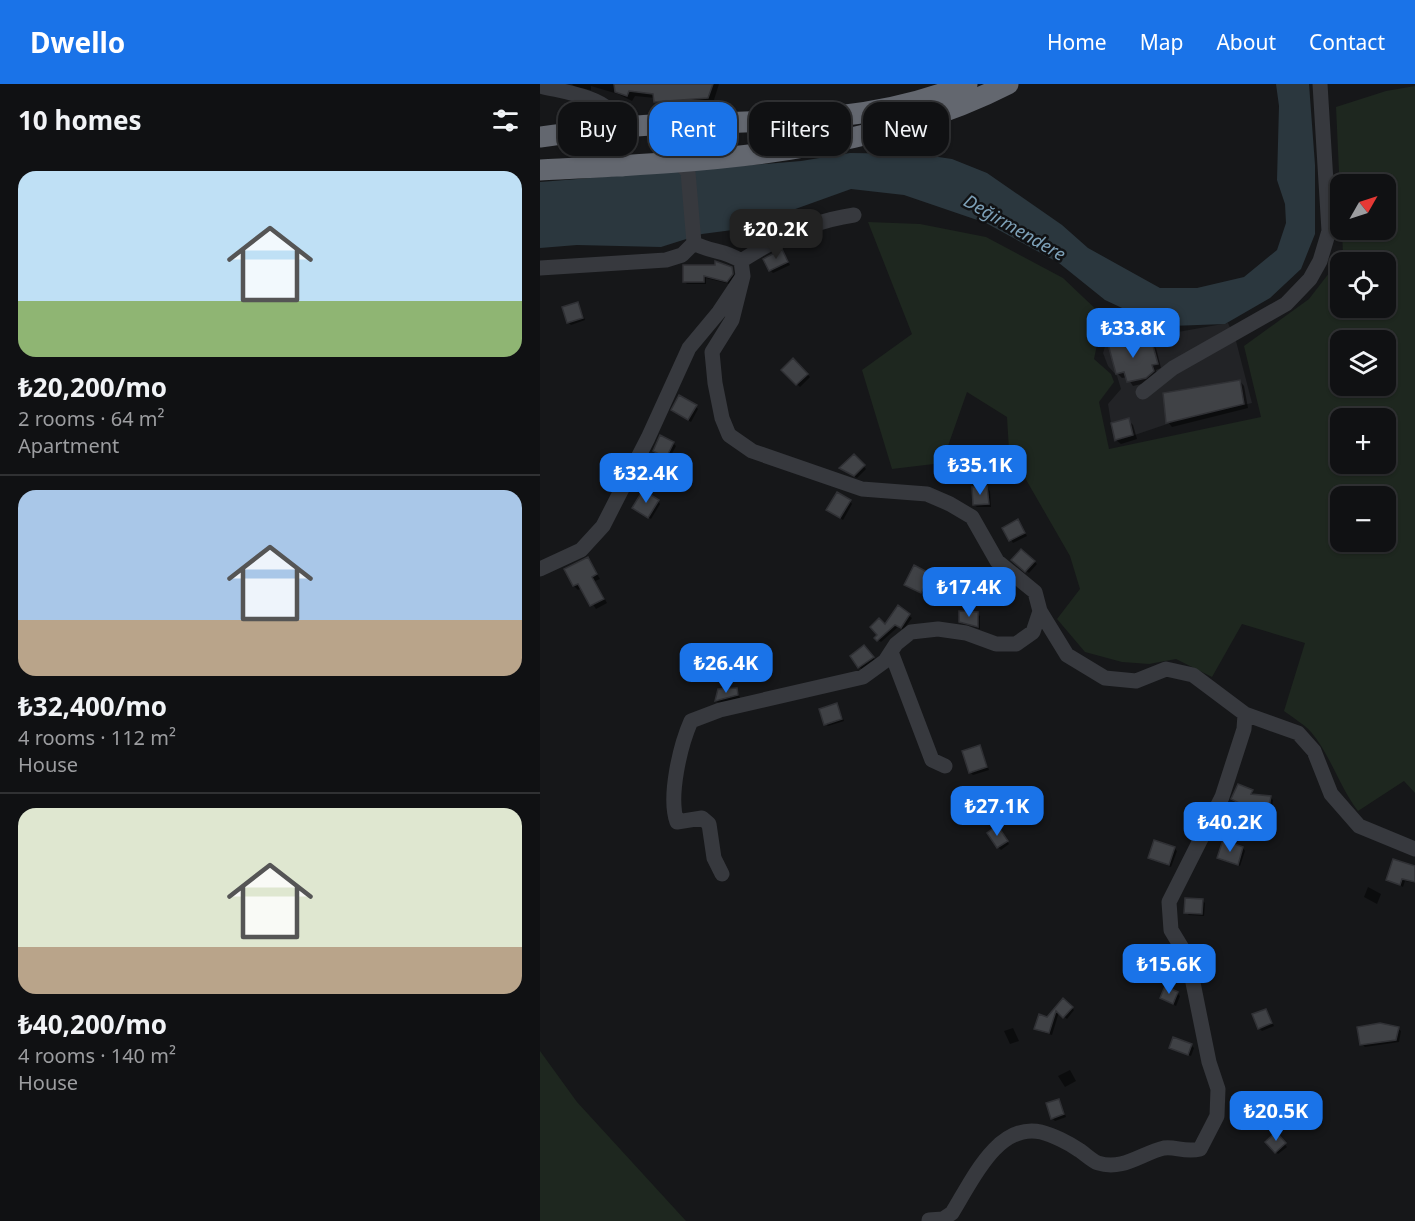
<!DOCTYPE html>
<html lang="en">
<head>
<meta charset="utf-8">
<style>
	body { margin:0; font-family:"Noto Sans",sans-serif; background:#191a1c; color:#f1f3f6; height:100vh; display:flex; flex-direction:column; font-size:22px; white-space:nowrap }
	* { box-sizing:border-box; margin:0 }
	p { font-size:20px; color:#9c9da0 }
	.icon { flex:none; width:33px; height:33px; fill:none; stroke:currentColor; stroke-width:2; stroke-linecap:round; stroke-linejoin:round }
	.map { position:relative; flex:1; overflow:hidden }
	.drawer { display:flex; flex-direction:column; background:#101113; width:540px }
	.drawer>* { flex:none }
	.top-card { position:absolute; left:18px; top:18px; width:570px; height:54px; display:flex; gap:12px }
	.needle { width:39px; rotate:51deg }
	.buttons { position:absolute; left:790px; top:90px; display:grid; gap:12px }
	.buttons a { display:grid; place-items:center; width:66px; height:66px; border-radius:12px; background:#101113; box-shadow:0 2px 4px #0004,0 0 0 2px #303133; font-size:30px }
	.price { position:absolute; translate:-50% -51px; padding:0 14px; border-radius:12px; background:#1a73e8; color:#fff; font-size:20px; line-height:39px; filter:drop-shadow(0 2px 3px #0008) }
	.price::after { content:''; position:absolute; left:50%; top:36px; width:18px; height:14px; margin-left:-9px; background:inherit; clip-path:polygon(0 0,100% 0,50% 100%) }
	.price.current { background:#222; color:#fff }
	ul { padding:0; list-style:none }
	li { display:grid; align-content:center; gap:12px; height:318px; padding:0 18px }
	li+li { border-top:2px solid #303133 }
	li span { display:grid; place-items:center; height:186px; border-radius:18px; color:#555 }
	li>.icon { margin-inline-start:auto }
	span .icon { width:108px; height:108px; fill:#fffc; stroke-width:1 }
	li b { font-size:26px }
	h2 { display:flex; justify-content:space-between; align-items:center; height:72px; padding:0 18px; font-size:26px }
	.chip { padding:0 21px; border-radius:18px; background:#101113; box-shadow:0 2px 4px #0004,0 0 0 2px #303133; font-size:21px; line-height:54px }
	.chip.current { background:#1a73e8; color:#fff }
	header { display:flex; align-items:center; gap:36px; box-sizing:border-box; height:84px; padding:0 30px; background:#1a73e8; color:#fff }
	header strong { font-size:28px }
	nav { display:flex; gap:33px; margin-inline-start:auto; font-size:21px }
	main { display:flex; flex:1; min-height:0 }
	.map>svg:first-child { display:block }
</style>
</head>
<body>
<header>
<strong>Dwello</strong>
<nav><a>Home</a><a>Map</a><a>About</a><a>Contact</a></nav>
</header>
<main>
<section class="drawer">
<h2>10 homes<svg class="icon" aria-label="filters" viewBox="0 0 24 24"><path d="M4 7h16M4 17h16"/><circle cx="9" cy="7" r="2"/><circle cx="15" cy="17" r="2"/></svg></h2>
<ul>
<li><span style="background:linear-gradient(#bfe0f5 70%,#8fb573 0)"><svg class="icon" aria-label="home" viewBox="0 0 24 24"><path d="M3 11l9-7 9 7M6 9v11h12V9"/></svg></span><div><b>₺20,200/mo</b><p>2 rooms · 64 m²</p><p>Apartment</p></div></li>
<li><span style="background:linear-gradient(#a9c7e8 70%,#b9a48a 0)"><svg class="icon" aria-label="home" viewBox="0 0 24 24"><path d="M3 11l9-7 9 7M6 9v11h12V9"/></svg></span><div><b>₺32,400/mo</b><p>4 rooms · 112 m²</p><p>House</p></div></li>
<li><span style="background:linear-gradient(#dfe7d0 75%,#b9a48a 0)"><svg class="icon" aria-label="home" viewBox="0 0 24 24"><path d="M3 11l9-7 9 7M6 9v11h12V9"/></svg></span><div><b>₺40,200/mo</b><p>4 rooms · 140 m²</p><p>House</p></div></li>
</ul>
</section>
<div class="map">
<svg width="875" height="1137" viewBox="0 0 875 1137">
	<rect width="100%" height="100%" fill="#161719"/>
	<!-- built -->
	<path fill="#222326" d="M688,239l8,18 16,62 -70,16 -68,23 -6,-38 13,-15 -4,-13 -9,-10 -5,-13 9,-29 38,13z"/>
	<!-- green -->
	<path fill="#1e271f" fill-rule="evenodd" d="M875,2v707l-11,-12 -46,30c-19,-25 -27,-55 -47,-79 -7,-8 -18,-14 -27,-21l21,-68 -63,-19 -30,53 -36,-18 -27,5 -27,-2 -37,-10 -28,-33 23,-30 -10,-33 -61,-106 -2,-33 -40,-25 -25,71 -50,6 -30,-99 50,-36 -44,-112 52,2 66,13 77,41 40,38 -9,43 17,15 3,8 -15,20 10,47 152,-32 -17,-71 65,-47 34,-44 -1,-25h44v-46h-45v31l-5,-108 50,-16zM801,178h45v46h-45zM801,256h45v46h-45zM801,334h45v46h-45zM801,412h45v46h-45z
		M0,967l37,51 109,119h-146z"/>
	<!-- water -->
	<path fill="#2b373e" d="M736,0h33l6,81v69l-14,35 -31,29 -45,26 -54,2 -19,-4 -47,-22 -46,-37 -73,-40 -82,-28 -53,-6 -111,40 -38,5 -41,13 -84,-2 -37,3v-66l261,-21 49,-8 68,1 34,5 35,14 75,52 26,23 72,40h37l47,-11 33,-27 9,-27 -1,-19 -8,-24 2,-74z"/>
	<!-- shadow -->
	<path fill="#0007" d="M32,0h147l-6,19 -52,4 -6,-9 -20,-2 -3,5 -14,-7 -27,-8v4l-16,-3z
		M241,166l9,15 -17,8 -3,-3z
		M144,183l47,1 4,9 -5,7 -24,-6v6h-19l-2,-2z
		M38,219l7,17 -14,5 -3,-3z
		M596,253l6,9 9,-2 5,4 5,20 -5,2 2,6 -8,6 -17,4 -6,-9 -5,1 -5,-5z
		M253,276l17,17 -10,10 -17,-17z
		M700,297l4,5 4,22 -76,19 -4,-5z
		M156,323l2,2 -7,13 -15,-9z
		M588,336l5,5 4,14 -16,5 -5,-4 -3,-16z
		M133,359l3,3 -7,13 -12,-6z
		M314,372l12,13 -9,9 -16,-10z
		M447,404l3,3 1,16h-14l-3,-2z
		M118,417l2,3 -9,15 -17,-11z
		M310,417l2,3 -9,16 -12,-8z
		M478,437l9,15 -14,7 -9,-15z
		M482,467l15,13 -8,9 -13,-10z
		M48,475l12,20 -5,2 12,22 -11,6 -14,-21 -4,2 -4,-4z
		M390,491l2,3 -8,17 -18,-10z
		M358,523l14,11 -9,12 -4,-4 -18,16 -5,-4z
		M437,530l3,2v13l-19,-7z
		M327,566l8,10 -13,10 -10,-13z
		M197,606l3,8 -21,5 -2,-2 3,-10z
		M297,621l7,16 -16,5 -3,-2z
		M440,663l9,23 -16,5 -3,-3z
		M712,707l2,4 16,2 3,3 -1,10 -25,-3 -14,-8z
		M460,746l9,14 -8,6 -3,-3z
		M634,764l3,3 -6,16 -22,-10z
		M703,764l2,3 -5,15 -21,-8z
		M873,780l2,19 -10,-2 -2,6 -16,-8 26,-12z
		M828,803l13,7 -4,10 -13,-7z
		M662,816l3,3 -1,13 -15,-1 -3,-3z
		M637,909l3,3 -4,10 -15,-8z
		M523,916l11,10 -7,9 -8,-7 -7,23 -13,-4 -3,-3z
		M726,926l8,16 -12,5 -3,-3z
		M473,944l6,13 -9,3 -6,-13z
		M858,945l3,2 -2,11 -34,5 -3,-3z
		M651,961l3,3 -3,8 -20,-8z
		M530,986l6,11 -11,6 -7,-11z
		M519,1016l7,17 -11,4 -3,-3z
		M736,1050l11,13 -9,7 -11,-12z"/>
	<!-- building -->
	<path fill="#404246" stroke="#303135" stroke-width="1.5" d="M74,0h99l-5,14 -54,4 -1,-8 -24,-3 -2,5 -12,-4z
		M242,165l6,13 -19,9 -6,-12z
		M175,177l17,6 1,7 -6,8 -23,-6v6h-21v-17h32z
		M38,218l5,16 -16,5 -5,-16z
		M596,252l3,10 13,-4 6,22 -6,1 2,6 -8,7 -19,4 -3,-10 -8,2 -8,-30z
		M253,274l15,16 -12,11 -15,-15z
		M700,296l4,24 -78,19 -3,-30z
		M139,311l18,10 -9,15 -17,-10z
		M589,334l4,17 -18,5 -4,-17z
		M120,351l14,7 -8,16 -13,-7z
		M314,370l11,11 -11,11 -15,-8z
		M447,402l2,18 -16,1 -1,-18z
		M103,406l16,10 -11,18 -16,-10z
		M297,408l14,8 -11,18 -14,-8z
		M478,435l7,14 -16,8 -7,-13z
		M481,465l14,12 -10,11 -14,-12z
		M48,473l9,17 -5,3 12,22 -14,7 -12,-22 -5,2 -9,-17z
		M374,481l17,9 -10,19 -17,-8z
		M358,521l12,9 -9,14 -6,-3 -18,16 -3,-3 3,-3 -7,-8 9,-9 6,6z
		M419,527l19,1v15l-19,-5z
		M324,561l10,12 -16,11 -8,-12z
		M197,604l1,7 -23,6 3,-12z
		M297,619l5,16 -18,6 -5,-16z
		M440,661l7,22 -18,6 -7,-22z
		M698,700l15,6 -2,4 20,2 -2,12 -26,-3 -12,-6z
		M457,741l11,16 -11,7 -10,-15z
		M614,756l21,7 -6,18 -21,-7z
		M683,756l20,7 -5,18 -21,-7z
		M853,775l22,7v16l-13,-3 -2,6 -14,-5z
		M645,814l18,1 -1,15 -18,-1z
		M625,902l13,6 -5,12 -13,-6z
		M523,914l10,9 -10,11 -7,-7 -7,22 -15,-4 5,-15 8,3z
		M726,925l6,14 -14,6 -6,-15z
		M840,939l19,4 -3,13 -36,5 -3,-18z
		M633,953l19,7 -4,11 -19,-7z
		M519,1015l5,15 -13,5 -5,-16z
		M736,1048l10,11 -11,10 -10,-11z"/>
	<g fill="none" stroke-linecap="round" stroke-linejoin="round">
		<!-- minor -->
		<path stroke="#37393e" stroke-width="15" d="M0,2c27,7 71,10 81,41
			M201,177c35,-23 71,-40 113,-46
			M0,184l126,-8 16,-5 12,-12 -6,-71 -9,-10
			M203,192l-11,44 -20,32 3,31 7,35 7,17 23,16 110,38 65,5 23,10 22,13 25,44 38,31 5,19 27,44 38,23 31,3 30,-12 27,6 52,39 53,19 16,18 17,43 28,32 56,23
			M603,308l30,-24 113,-64 24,-25 10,-18 9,-30 -9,-147
			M0,485l41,-19 22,-24 45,-88 41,-90 30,-36 24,-36 -2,-15c-18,-12 -30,-8 -47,-18
			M351,568l41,108 13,6
			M182,790l-8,-16 -5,-34 -7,-6 -25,4c-9,-25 3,-76 14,-101l29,-11 143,-33 22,-16 11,-17 15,-12 27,-3 28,4 30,11h20l17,-12 7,-21
			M389,1136l14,-1 9,-6c19,-30 45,-91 89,-81 12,3 28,11 38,18 5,3 13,11 19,13 25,8 44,-10 66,-15 11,-2 21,5 36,1l17,-33 1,-27 -9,-27 -21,-104 -17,-28 -2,-28 53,-105 22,-68 1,-15"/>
		<!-- highway -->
		<path stroke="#63676f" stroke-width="21" d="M132,40l10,21 -3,17
			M81,43l-6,22 8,17
			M0,53c45,-6 90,-12 136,-13 97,-3 200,-1 291,-40
			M0,86c154,-8 328,-14 468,-86"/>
	</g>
	<g text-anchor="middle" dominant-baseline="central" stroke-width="5" stroke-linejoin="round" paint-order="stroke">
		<!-- water labels -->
		<g font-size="18" font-style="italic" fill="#7da0b7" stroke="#111214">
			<text transform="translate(475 143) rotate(30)">Değirmendere</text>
		</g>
	</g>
</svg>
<div class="buttons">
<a><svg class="needle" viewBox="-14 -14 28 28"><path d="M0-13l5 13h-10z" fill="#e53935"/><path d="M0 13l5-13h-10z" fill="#9c9da0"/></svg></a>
<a><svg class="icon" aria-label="locate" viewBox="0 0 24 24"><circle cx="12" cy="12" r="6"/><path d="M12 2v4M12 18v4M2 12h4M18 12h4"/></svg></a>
<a><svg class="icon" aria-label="layers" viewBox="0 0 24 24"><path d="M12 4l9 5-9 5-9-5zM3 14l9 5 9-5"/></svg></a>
<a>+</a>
<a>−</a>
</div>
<b class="price current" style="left:236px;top:176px">₺20.2K</b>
<b class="price" style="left:593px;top:275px">₺33.8K</b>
<b class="price" style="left:440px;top:412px">₺35.1K</b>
<b class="price" style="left:106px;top:420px">₺32.4K</b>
<b class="price" style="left:429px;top:534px">₺17.4K</b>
<b class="price" style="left:186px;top:610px">₺26.4K</b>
<b class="price" style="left:457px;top:753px">₺27.1K</b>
<b class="price" style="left:690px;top:769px">₺40.2K</b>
<b class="price" style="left:629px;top:911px">₺15.6K</b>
<b class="price" style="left:736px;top:1058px">₺20.5K</b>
<div class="top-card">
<a class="chip">Buy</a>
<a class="chip current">Rent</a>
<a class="chip">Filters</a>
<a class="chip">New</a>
</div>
</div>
</main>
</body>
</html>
